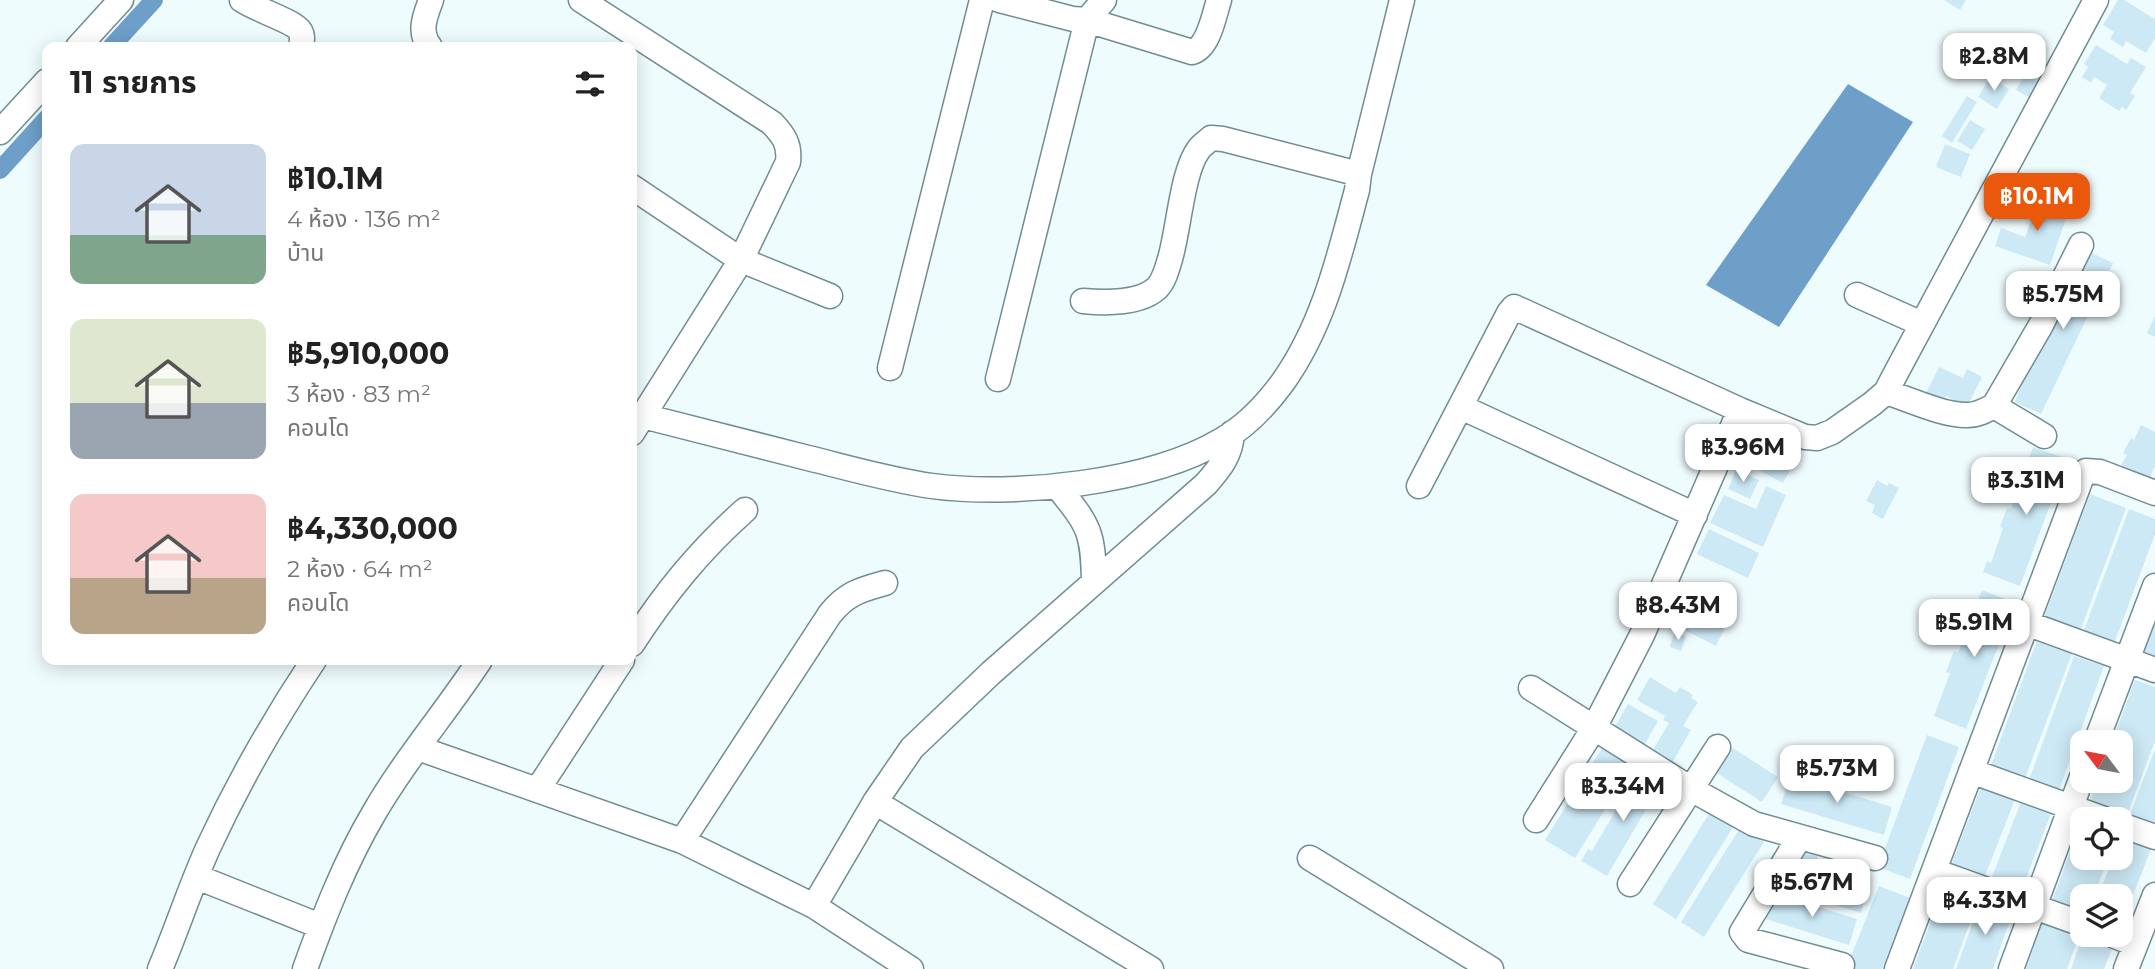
<!DOCTYPE html>
<html lang="th">
<head>
<meta charset="utf-8">
<style>
	body { margin:0; font-family:Montserrat,"Noto Sans Thai",sans-serif; background:#f6f6f6; color:#222; height:100vh; display:flex; flex-direction:column; font-size:26px; white-space:nowrap }
	* { box-sizing:border-box; margin:0 }
	p { font-size:23px; color:#767676 }
	.icon { flex:none; width:38px; height:38px; fill:none; stroke:currentColor; stroke-width:2; stroke-linecap:round; stroke-linejoin:round }
	.map { position:relative; flex:1; overflow:hidden }
	.sheet { position:absolute; left:42px; top:42px; width:595px; height:623px; display:flex; flex-direction:column; background:#fff; border-radius:14px; box-shadow:0 4px 18px #0003 }
	.sheet>* { flex:none }
	.needle { width:46px; rotate:302deg }
	.controls { position:absolute; left:2070px; top:730px; display:grid; gap:14px }
	.controls a { display:grid; place-items:center; width:63px; height:63px; border-radius:14px; background:#fff; box-shadow:0 4px 18px #0003; font-size:35px }
	.price { position:absolute; translate:-50% -60px; padding:0 16px; border-radius:14px; background:#fff; color:#222; font-size:23px; line-height:46px; filter:drop-shadow(0 2px 4px #0008) }
	.price::after { content:''; position:absolute; left:50%; top:42px; width:21px; height:16px; margin-left:-10px; background:inherit; clip-path:polygon(0 0,100% 0,50% 100%) }
	.price.on { background:#ea580c; color:#fff }
	ul { padding:0; list-style:none }
	li { display:flex; align-items:center; gap:21px; height:175px; padding:0 28px }
	li span { display:grid; place-items:center; flex:none; width:196px; height:140px; border-radius:14px; color:#555 }
	li>.icon { margin-inline-start:auto }
	span .icon { width:84px; height:84px; fill:#fffc; stroke-width:1 }
	li b { font-size:30px }
	h2 { display:flex; justify-content:space-between; align-items:center; height:84px; padding:0 28px; font-size:30px }
	.map>svg:first-child { display:block }
</style>
</head>
<body>
<div class="map">
<svg width="2155" height="969" viewBox="0 0 2155 969">
	<rect width="100%" height="100%" fill="#effcfe"/>
	<!-- water -->
	<path fill="#6d9fc9" d="M1848,84l65,38 -134,205 -73,-42z"/>
	<g fill="none" stroke-linecap="round" stroke-linejoin="round">
		<!-- canal -->
		<path stroke="#6d9fc9" stroke-width="18" d="M111,47l43,-47
			M0,170l47,-52"/>
	</g>
	<!-- building -->
	<path fill="#cde9f6" d="M1944,0h22l-6,10z
		M2118,0h6l31,19v19l-9,15 -20,-12 -3,6 -13,-8 4,-7 -11,-7z
		M2096,45l31,19 4,-6 15,9 -16,26 5,3 -9,14 -4,-3 -3,4 -20,-13 8,-13 -13,-8 -3,6 -9,-6 6,-10 -4,-3z
		M2026,73l16,9 -10,17 -16,-9z
		M1990,78l19,11 -12,20 -19,-12z
		M1967,96l10,6 -25,41 -10,-7z
		M1970,120l15,9 -13,21 -15,-9z
		M1945,144l25,10 -9,23 -25,-10z
		M2032,197l37,13 -19,55 -55,-19 6,-18 24,9 7,-19 -6,-3z
		M2083,249l30,14 -72,151 -26,-12 5,-13 -3,-1z
		M2155,316v21l-8,-4z
		M1939,367l24,11 4,-9 15,8 -15,30 -21,-11 -4,8 -17,-9z
		M2141,425l14,7v34l-6,13 -28,-14 6,-10 -4,-2 8,-15 3,2z
		M1742,430l23,9 -10,23 -22,-9z
		M1771,443l26,15 -14,25 -26,-14z
		M2033,447l34,12 -47,127 -37,-14 4,-11 4,2 12,-35 -3,-1 7,-19 4,1z
		M1736,470l23,10 -9,19 -22,-10z
		M1877,480l10,6 2,-3 10,5 -16,31 -11,-6 3,-8 -9,-4z
		M1766,486l20,9 -23,52 -53,-24 14,-28 32,14z
		M2090,494l36,14 -47,126 -36,-14z
		M2129,509l26,10v15l-43,115 -31,-11z
		M1709,529l50,24 -11,25 -51,-24z
		M1682,581l53,27 -19,38 -53,-27z
		M1982,590l33,13 -49,126 -32,-13 16,-43 -4,-1 8,-21 4,2 13,-32 -4,-2 4,-11 3,2z
		M2155,624v41l-14,-6z
		M1674,633l12,3 -5,15 -11,-4z
		M2038,638l35,13 -49,130 -34,-13z
		M2074,656l30,10 -46,127 -30,-10z
		M1650,677l26,16 4,-6 13,8 -2,3 7,4 -15,24 8,4 -20,35 -20,-12 18,-30 -6,-3 2,-4 -28,-16z
		M2135,680l20,7v54l-30,80 -37,-14 10,-27h23v-38h-9z
		M1628,704l30,17 -16,28 -30,-17z
		M1927,735l32,12 -49,132 -32,-12z
		M1604,745l29,19 -58,94 -30,-18z
		M1728,745l50,32 -16,25 -50,-32z
		M2155,749v83l-28,-10z
		M1640,769l22,13 -55,94 -26,-15 7,-12 4,2z
		M1790,776l102,31 -8,28 -103,-31z
		M1982,784l34,13 -33,84 -33,-13z
		M2022,799l30,12 -32,83 -30,-12z
		M1712,809l23,15 -59,95 -23,-15z
		M2082,819v39h26l-14,38h-12v19l-31,-11z
		M1740,828l24,14 -60,95 -23,-15z
		M2121,838l30,11 -30,77v-30h-23l15,-38h8z
		M1806,848l13,4 -6,19 55,17 -7,25 -76,-24 8,-24 7,2z
		M1879,886l31,12 -28,71h-36z
		M1944,886l35,12 -26,71h-40z
		M1774,893l83,26 -8,26 -83,-26z
		M1981,900l32,11 -20,58h-37z
		M2043,922l36,13 -12,34h-41z
		M2083,935l30,11 -9,23h-33z"/>
	<g fill="none" stroke-linecap="round" stroke-linejoin="round">
		<defs>
			<path id="minor" d="M242,0c13,9 53,22 58,31 3,5 2,10 1,16
				M581,0l191,123c12,13 18,21 16,39l-47,98 -109,173
				M999,0l74,19 14,1 105,32c17,-5 22,-37 27,-52
				M78,47l43,-47
				M430,47c-12,-15 -5,-31 1,-47
				M0,132l47,-51
				M632,187l109,73 89,36
				M1857,295l65,29
				M1083,301c21,2 57,3 74,-13 7,-7 10,-19 13,-29 9,-30 12,-88 29,-110 3,-4 8,-7 12,-11l12,1 136,35
				M890,368l92,-368
				M998,379l89,-359 17,-20
				M1886,392c23,7 58,24 82,23 10,0 18,-5 26,-9l47,-81 40,-80
				M1994,406l50,30
				M1461,407l234,108
				M643,416c55,14 110,28 165,42 41,10 82,22 124,28 82,11 218,-3 290,-46 24,-14 45,-36 61,-58 41,-58 56,-125 74,-192l2,-16 43,-174
				M1057,486c32,40 36,44 37,96
				M1419,486l90,-173 5,-6 226,103 65,27 12,1 15,-6 40,-28 14,-12 11,-21 199,-371
				M2026,623l129,47
				M632,644c33,-51 67,-93 113,-134
				M1531,688l160,101 63,35 121,34
				M2096,742l59,-156
				M418,748l264,93 132,65 97,63
				M1971,771l133,48
				M538,789l84,-129
				M875,802l276,167
				M1536,820l58,-92 48,-93 98,-225
				M2121,825l34,12
				M1799,838l-57,94 6,8 94,25
				M682,841l148,-227c17,-21 30,-24 55,-31
				M1310,858l181,111
				M1934,871l148,53
				M197,877l123,49
				M1630,884l88,-137
				M814,906l61,-104 37,-54 80,-76 214,-188c14,-16 25,-29 26,-51
				M2110,934l25,10
				M160,969c17,-40 30,-81 48,-121 30,-65 66,-128 106,-188
				M305,969c19,-53 40,-107 69,-156 31,-54 72,-101 106,-153
				M1897,969l185,-493 4,-5 14,1 55,21
				M2011,969l71,-192
				M2126,969l29,-74"/>
		</defs>
		<!-- minor casing -->
		<use href="#minor" stroke="#6f8d92" stroke-width="27"/>
		<!-- minor -->
		<use href="#minor" stroke="#fff" stroke-width="24"/>
	</g>
</svg>
<div class="controls">
<a><svg class="needle" viewBox="-14 -14 28 28"><path d="M0-13l5 13h-10z" fill="#e53935"/><path d="M0 13l5-13h-10z" fill="#767676"/></svg></a>
<a><svg class="icon" aria-label="locate" viewBox="0 0 24 24"><circle cx="12" cy="12" r="6"/><path d="M12 2v4M12 18v4M2 12h4M18 12h4"/></svg></a>
<a><svg class="icon" aria-label="layers" viewBox="0 0 24 24"><path d="M12 4l9 5-9 5-9-5zM3 14l9 5 9-5"/></svg></a>
</div>
<b class="price" style="left:1994px;top:93px">฿2.8M</b>
<b class="price on" style="left:2037px;top:233px">฿10.1M</b>
<b class="price" style="left:2063px;top:331px">฿5.75M</b>
<b class="price" style="left:1743px;top:484px">฿3.96M</b>
<b class="price" style="left:2026px;top:517px">฿3.31M</b>
<b class="price" style="left:1678px;top:642px">฿8.43M</b>
<b class="price" style="left:1974px;top:659px">฿5.91M</b>
<b class="price" style="left:1837px;top:805px">฿5.73M</b>
<b class="price" style="left:1623px;top:823px">฿3.34M</b>
<b class="price" style="left:1812px;top:919px">฿5.67M</b>
<b class="price" style="left:1985px;top:937px">฿4.33M</b>
<section class="sheet">
<h2>11 รายการ<svg class="icon" aria-label="filters" viewBox="0 0 24 24"><path d="M4 7h16M4 17h16"/><circle cx="9" cy="7" r="2"/><circle cx="15" cy="17" r="2"/></svg></h2>
<ul>
<li><span style="background:linear-gradient(#c9d6e8 65%,#7fa58c 0)"><svg class="icon" aria-label="home" viewBox="0 0 24 24"><path d="M3 11l9-7 9 7M6 9v11h12V9"/></svg></span><div><b>฿10.1M</b><p>4 ห้อง · 136 m²</p><p>บ้าน</p></div></li>
<li><span style="background:linear-gradient(#dfe7d0 60%,#9aa5b1 0)"><svg class="icon" aria-label="home" viewBox="0 0 24 24"><path d="M3 11l9-7 9 7M6 9v11h12V9"/></svg></span><div><b>฿5,910,000</b><p>3 ห้อง · 83 m²</p><p>คอนโด</p></div></li>
<li><span style="background:linear-gradient(#f6c9c9 60%,#b9a48a 0)"><svg class="icon" aria-label="home" viewBox="0 0 24 24"><path d="M3 11l9-7 9 7M6 9v11h12V9"/></svg></span><div><b>฿4,330,000</b><p>2 ห้อง · 64 m²</p><p>คอนโด</p></div></li>
</ul>
</section>
</div>
</body>
</html>
